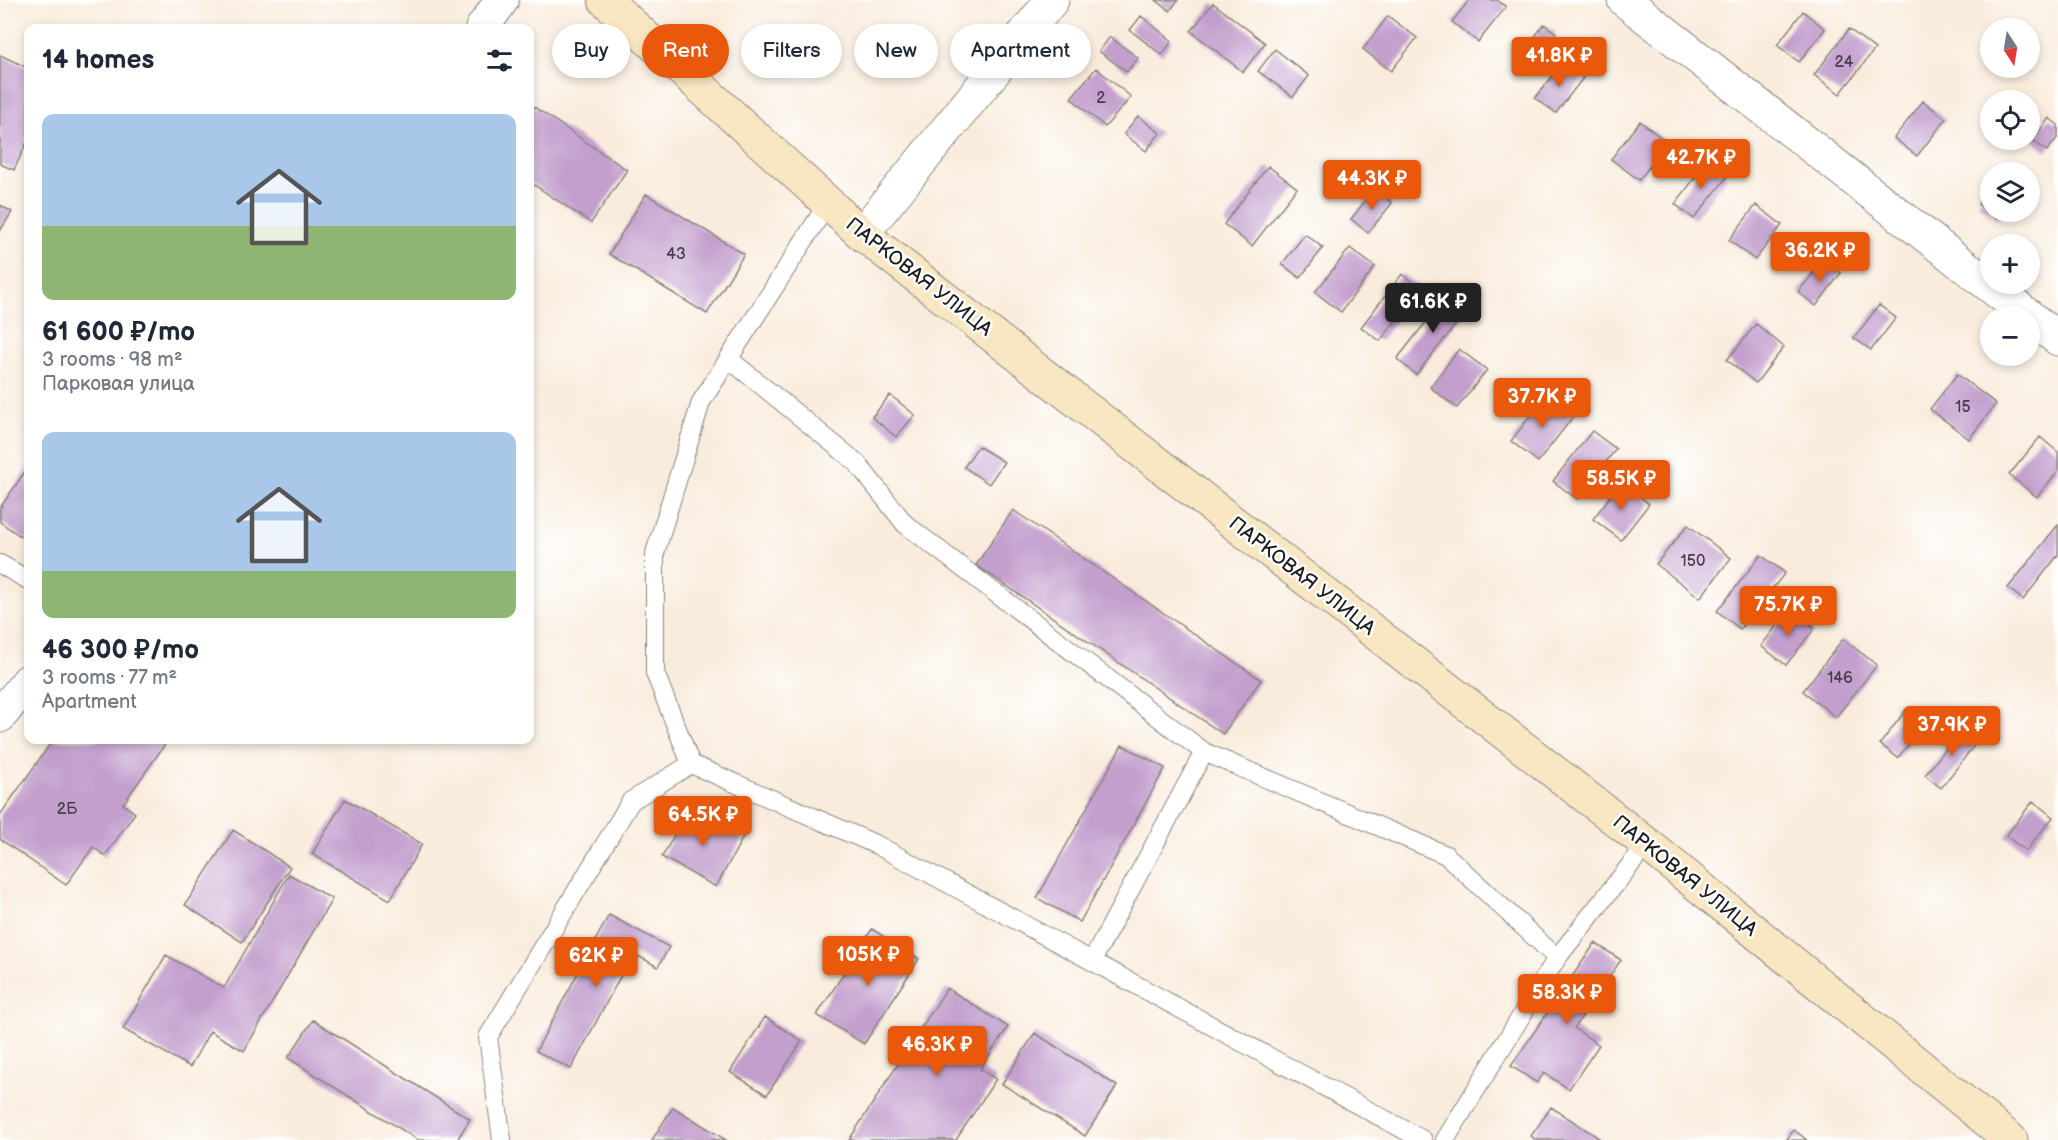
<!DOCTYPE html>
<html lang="en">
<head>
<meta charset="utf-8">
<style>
	body { margin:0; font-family:"Balsamiq Sans",sans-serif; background:#f2f2f3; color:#1f2937; height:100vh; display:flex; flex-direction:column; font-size:22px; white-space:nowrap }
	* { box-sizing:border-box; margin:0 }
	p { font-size:20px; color:#747a83 }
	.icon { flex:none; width:33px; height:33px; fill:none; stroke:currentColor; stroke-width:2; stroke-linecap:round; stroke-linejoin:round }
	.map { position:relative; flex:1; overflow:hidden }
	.side { position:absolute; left:24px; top:24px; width:510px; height:720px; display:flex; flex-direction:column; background:#fff; border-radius:12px; box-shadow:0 3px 9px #0003 }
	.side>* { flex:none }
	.hud { position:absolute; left:552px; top:24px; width:570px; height:54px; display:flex; gap:12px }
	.needle { width:39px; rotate:168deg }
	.fabs { position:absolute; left:1980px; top:18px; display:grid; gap:12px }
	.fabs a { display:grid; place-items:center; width:60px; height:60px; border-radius:50%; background:#fff; box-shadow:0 3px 9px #0003; font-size:30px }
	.price { position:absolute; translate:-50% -51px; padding:0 14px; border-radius:6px; background:#ea580c; color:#fff; font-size:20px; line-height:39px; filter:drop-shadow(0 2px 3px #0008) }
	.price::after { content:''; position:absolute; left:50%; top:36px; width:18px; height:14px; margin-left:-9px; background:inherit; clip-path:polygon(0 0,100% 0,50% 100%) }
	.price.on { background:#222; color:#fff }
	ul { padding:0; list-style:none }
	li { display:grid; align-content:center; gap:12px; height:318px; padding:0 18px }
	li span { display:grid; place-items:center; height:186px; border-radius:12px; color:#555 }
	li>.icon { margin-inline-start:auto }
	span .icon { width:108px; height:108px; fill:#fffc; stroke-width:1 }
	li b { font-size:26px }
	h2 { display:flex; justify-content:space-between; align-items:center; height:72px; padding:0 18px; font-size:26px }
	.pill { padding:0 21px; border-radius:27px; background:#fff; box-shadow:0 3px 9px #0003; font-size:21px; line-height:54px }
	.pill.on { background:#ea580c; color:#fff }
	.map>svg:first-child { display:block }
</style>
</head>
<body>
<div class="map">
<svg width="2058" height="1140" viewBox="0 0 2058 1140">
	<rect width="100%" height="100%" fill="#fff"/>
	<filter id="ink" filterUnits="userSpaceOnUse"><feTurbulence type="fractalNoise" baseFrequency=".0167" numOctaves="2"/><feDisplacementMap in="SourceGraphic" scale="12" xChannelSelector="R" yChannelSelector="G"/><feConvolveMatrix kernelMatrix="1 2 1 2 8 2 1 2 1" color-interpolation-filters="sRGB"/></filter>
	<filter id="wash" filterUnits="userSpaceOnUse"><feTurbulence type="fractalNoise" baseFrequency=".008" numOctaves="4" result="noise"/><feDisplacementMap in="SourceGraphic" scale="24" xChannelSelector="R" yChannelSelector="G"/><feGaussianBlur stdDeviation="1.35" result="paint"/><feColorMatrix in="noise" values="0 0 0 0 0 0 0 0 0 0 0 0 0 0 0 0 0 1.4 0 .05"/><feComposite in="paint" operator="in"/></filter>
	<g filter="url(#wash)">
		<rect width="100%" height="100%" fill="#f9ecdc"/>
		<g id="blocks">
			<!-- building -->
			<path fill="#c39fce" d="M1156,0h22l-8,11z
				M1469,0h28l9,7 -28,35 -26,-20z
				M1213,3l52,40 -22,29 -52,-41z
				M1803,11l22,18 -26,33 -22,-17z
				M1141,16l31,25 -10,14 -32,-25z
				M1388,16l29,22 -26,33 -28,-22z
				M1544,24l12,9 -17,23 -12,-9z
				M1849,29l26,20 -35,45 -26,-19z
				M1110,37l28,21 -11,14 -28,-21z
				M1275,49l34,27 -16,21 -35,-26z
				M0,55l28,13v77l-2,-1 -12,26 -14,-6z
				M1563,63l20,15 -27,35 -21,-15z
				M1096,68l35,29 -26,30 -34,-29z
				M1923,101l23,18 -29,37 -23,-18z
				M530,104l97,66 -36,53 -61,-41z
				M1138,116l22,17 -14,18 -22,-17z
				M2049,118l9,7v12l-11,14 -14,-11z
				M1640,121l28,22 -29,37 -28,-21z
				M1707,162l20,15 -33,42 -19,-15z
				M1268,166l29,22 -45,58 -28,-22z
				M1990,188v24h13l-6,7 -19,-15z
				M1375,189l17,14 -24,30 -17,-14z
				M646,194l98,60 -37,60 -98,-60z
				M0,205l12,7 -12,19z
				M1756,205l26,20 -27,35 -26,-20z
				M1305,234l18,14 -23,30 -18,-14z
				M1350,248l25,19 -34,45 -26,-20z
				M1824,260l17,13 -25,33 -18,-14z
				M1402,274l19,15 -41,52 -19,-14z
				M1449,293l20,15 -53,67 -19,-16z
				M1879,305l17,13 -25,32 -17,-12z
				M1756,324l28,23 -28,36 -29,-23z
				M1459,349l28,21 -30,38 -27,-21z
				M1957,374l39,30 -27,35 -39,-30z
				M890,395l25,20 -19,22 -24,-20z
				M1545,396l28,21 -35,45 -27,-21z
				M1592,431l24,18 -39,50 -24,-18z
				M2040,437l18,15v19l-21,26 -28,-22z
				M978,446l26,16 -15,22 -25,-17z
				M28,467v74l-28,-19v-14z
				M1621,482l28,22 -28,36 -28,-21z
				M1013,510l248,170 -38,54 -247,-169z
				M1688,525l43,33 -31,40 -44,-34z
				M2058,525v30l-35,45 -15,-12z
				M1761,555l24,18 -45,56 -23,-18z
				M1790,609l25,19 -29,37 -25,-19z
				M1843,639l34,26 -41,52 -33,-26z
				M1906,710l18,14 -26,34 -18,-14z
				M1964,726l16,12 -39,50 -16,-13z
				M53,740h115l-45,64 12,9 -30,43 -12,-9 -27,38 -66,-46v-24z
				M1122,745l43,23 -85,154 -43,-24z
				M345,799l77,45 -32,56 -78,-46z
				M2033,801l20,16 -27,34 -20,-15z
				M690,807l53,30 -27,50 -54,-30z
				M233,830l57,37 -48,75 -57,-37z
				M289,874l43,25 -88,152 -34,-20 -20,36 -67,-38 43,-74 58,33z
				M609,915l60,32 -11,20 -25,-14 -62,116 -35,-18z
				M872,929l47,30 -55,85 -47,-29z
				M1595,943l26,17 -47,68 25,17 -30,44 -25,-16 -7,10 -26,-17z
				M947,988l61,39 -28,42 16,10 -40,61h-107z
				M765,1017l37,24 -35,54 -37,-23z
				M313,1020l157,99 -13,21h-39l-130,-82z
				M1035,1033l82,53 -32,50 -83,-52z
				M673,1107l53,33h-74z
				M1551,1107l51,33h-66l-5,-4z
				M1794,1130l13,10h-21z"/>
		</g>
	</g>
	<g filter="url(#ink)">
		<use href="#blocks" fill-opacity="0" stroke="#8a847c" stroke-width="1.5"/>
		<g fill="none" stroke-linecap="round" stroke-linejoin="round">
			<defs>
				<path id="lane" d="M828,203l-127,199 -46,151v120l36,91 186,81 546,295
					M729,359l128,104 48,61 299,228 242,103 111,103
					M0,564l28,16
					M1092,961l112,-209
					M502,1140l-14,-103 143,-236 60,-37
					M1445,1140l112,-182 90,-114"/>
				<path id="street" d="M1624,0l434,339
					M482,28l20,-28
					M862,234l190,-234
					M0,716l28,-35"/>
				<path id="secondary" d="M605,0l257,234 785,610 364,296"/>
			</defs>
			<!-- lane casing -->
			<use href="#lane" stroke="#8a847c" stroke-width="20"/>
			<!-- street casing -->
			<use href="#street" stroke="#8a847c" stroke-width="35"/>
			<!-- secondary casing -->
			<use href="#secondary" stroke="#8a847c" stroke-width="35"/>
			<!-- lane -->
			<use href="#lane" stroke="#fff" stroke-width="18"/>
			<!-- street -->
			<use href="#street" stroke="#fff" stroke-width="33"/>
			<!-- secondary -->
			<use href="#secondary" stroke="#f9e7c3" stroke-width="33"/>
		</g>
	</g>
	<g text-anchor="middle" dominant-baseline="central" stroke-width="5" stroke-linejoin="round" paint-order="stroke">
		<!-- number labels -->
		<g font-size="16" fill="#463d48">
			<text x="1844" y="62">24</text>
			<text x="1101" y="98">2</text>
			<text x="676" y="254">43</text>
			<text x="1963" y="407">15</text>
			<text x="1693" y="561">150</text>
			<text x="1840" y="678">146</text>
			<text x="67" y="809">2Б</text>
		</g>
		<!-- street labels -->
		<g font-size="20" fill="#1c1c1c" stroke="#fff">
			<text transform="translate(919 277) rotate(38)">ПАРКОВАЯ УЛИЦА</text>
			<text transform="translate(1302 576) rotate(38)">ПАРКОВАЯ УЛИЦА</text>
			<text transform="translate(1685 876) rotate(39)">ПАРКОВАЯ УЛИЦА</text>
		</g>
	</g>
</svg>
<div class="fabs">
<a><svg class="needle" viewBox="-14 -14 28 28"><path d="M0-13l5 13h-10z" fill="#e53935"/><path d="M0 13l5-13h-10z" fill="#747a83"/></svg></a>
<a><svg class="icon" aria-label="locate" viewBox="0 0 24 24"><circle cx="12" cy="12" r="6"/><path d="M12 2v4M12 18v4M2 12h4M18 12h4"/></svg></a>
<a><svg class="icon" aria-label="layers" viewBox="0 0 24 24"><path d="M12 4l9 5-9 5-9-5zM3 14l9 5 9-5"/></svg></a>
<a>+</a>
<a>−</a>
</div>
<b class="price" style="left:1559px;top:88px">41.8K ₽</b>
<b class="price" style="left:1701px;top:190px">42.7K ₽</b>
<b class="price" style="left:1372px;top:211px">44.3K ₽</b>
<b class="price" style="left:1820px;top:283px">36.2K ₽</b>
<b class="price on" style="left:1433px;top:334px">61.6K ₽</b>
<b class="price" style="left:1542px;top:429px">37.7K ₽</b>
<b class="price" style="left:1621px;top:511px">58.5K ₽</b>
<b class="price" style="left:1788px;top:637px">75.7K ₽</b>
<b class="price" style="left:1952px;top:757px">37.9K ₽</b>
<b class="price" style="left:703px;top:847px">64.5K ₽</b>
<b class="price" style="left:868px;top:987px">105K ₽</b>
<b class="price" style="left:596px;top:988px">62K ₽</b>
<b class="price" style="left:1567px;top:1025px">58.3K ₽</b>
<b class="price" style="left:937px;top:1077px">46.3K ₽</b>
<div class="hud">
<a class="pill">Buy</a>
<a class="pill on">Rent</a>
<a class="pill">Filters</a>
<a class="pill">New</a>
<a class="pill">Apartment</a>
</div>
<section class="side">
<h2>14 homes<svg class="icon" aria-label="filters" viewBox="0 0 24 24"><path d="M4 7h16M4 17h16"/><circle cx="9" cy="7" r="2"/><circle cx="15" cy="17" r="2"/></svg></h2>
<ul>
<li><span style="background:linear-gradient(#a9c7e8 60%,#8fb573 0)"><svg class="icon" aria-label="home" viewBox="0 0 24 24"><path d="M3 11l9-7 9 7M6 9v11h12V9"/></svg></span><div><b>61 600 ₽/mo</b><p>3 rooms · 98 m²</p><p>Парковая улица</p></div></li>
<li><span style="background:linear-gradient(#a9c7e8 75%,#8fb573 0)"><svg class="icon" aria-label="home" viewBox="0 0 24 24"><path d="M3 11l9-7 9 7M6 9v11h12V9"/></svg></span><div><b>46 300 ₽/mo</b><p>3 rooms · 77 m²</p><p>Apartment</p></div></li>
</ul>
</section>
</div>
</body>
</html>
